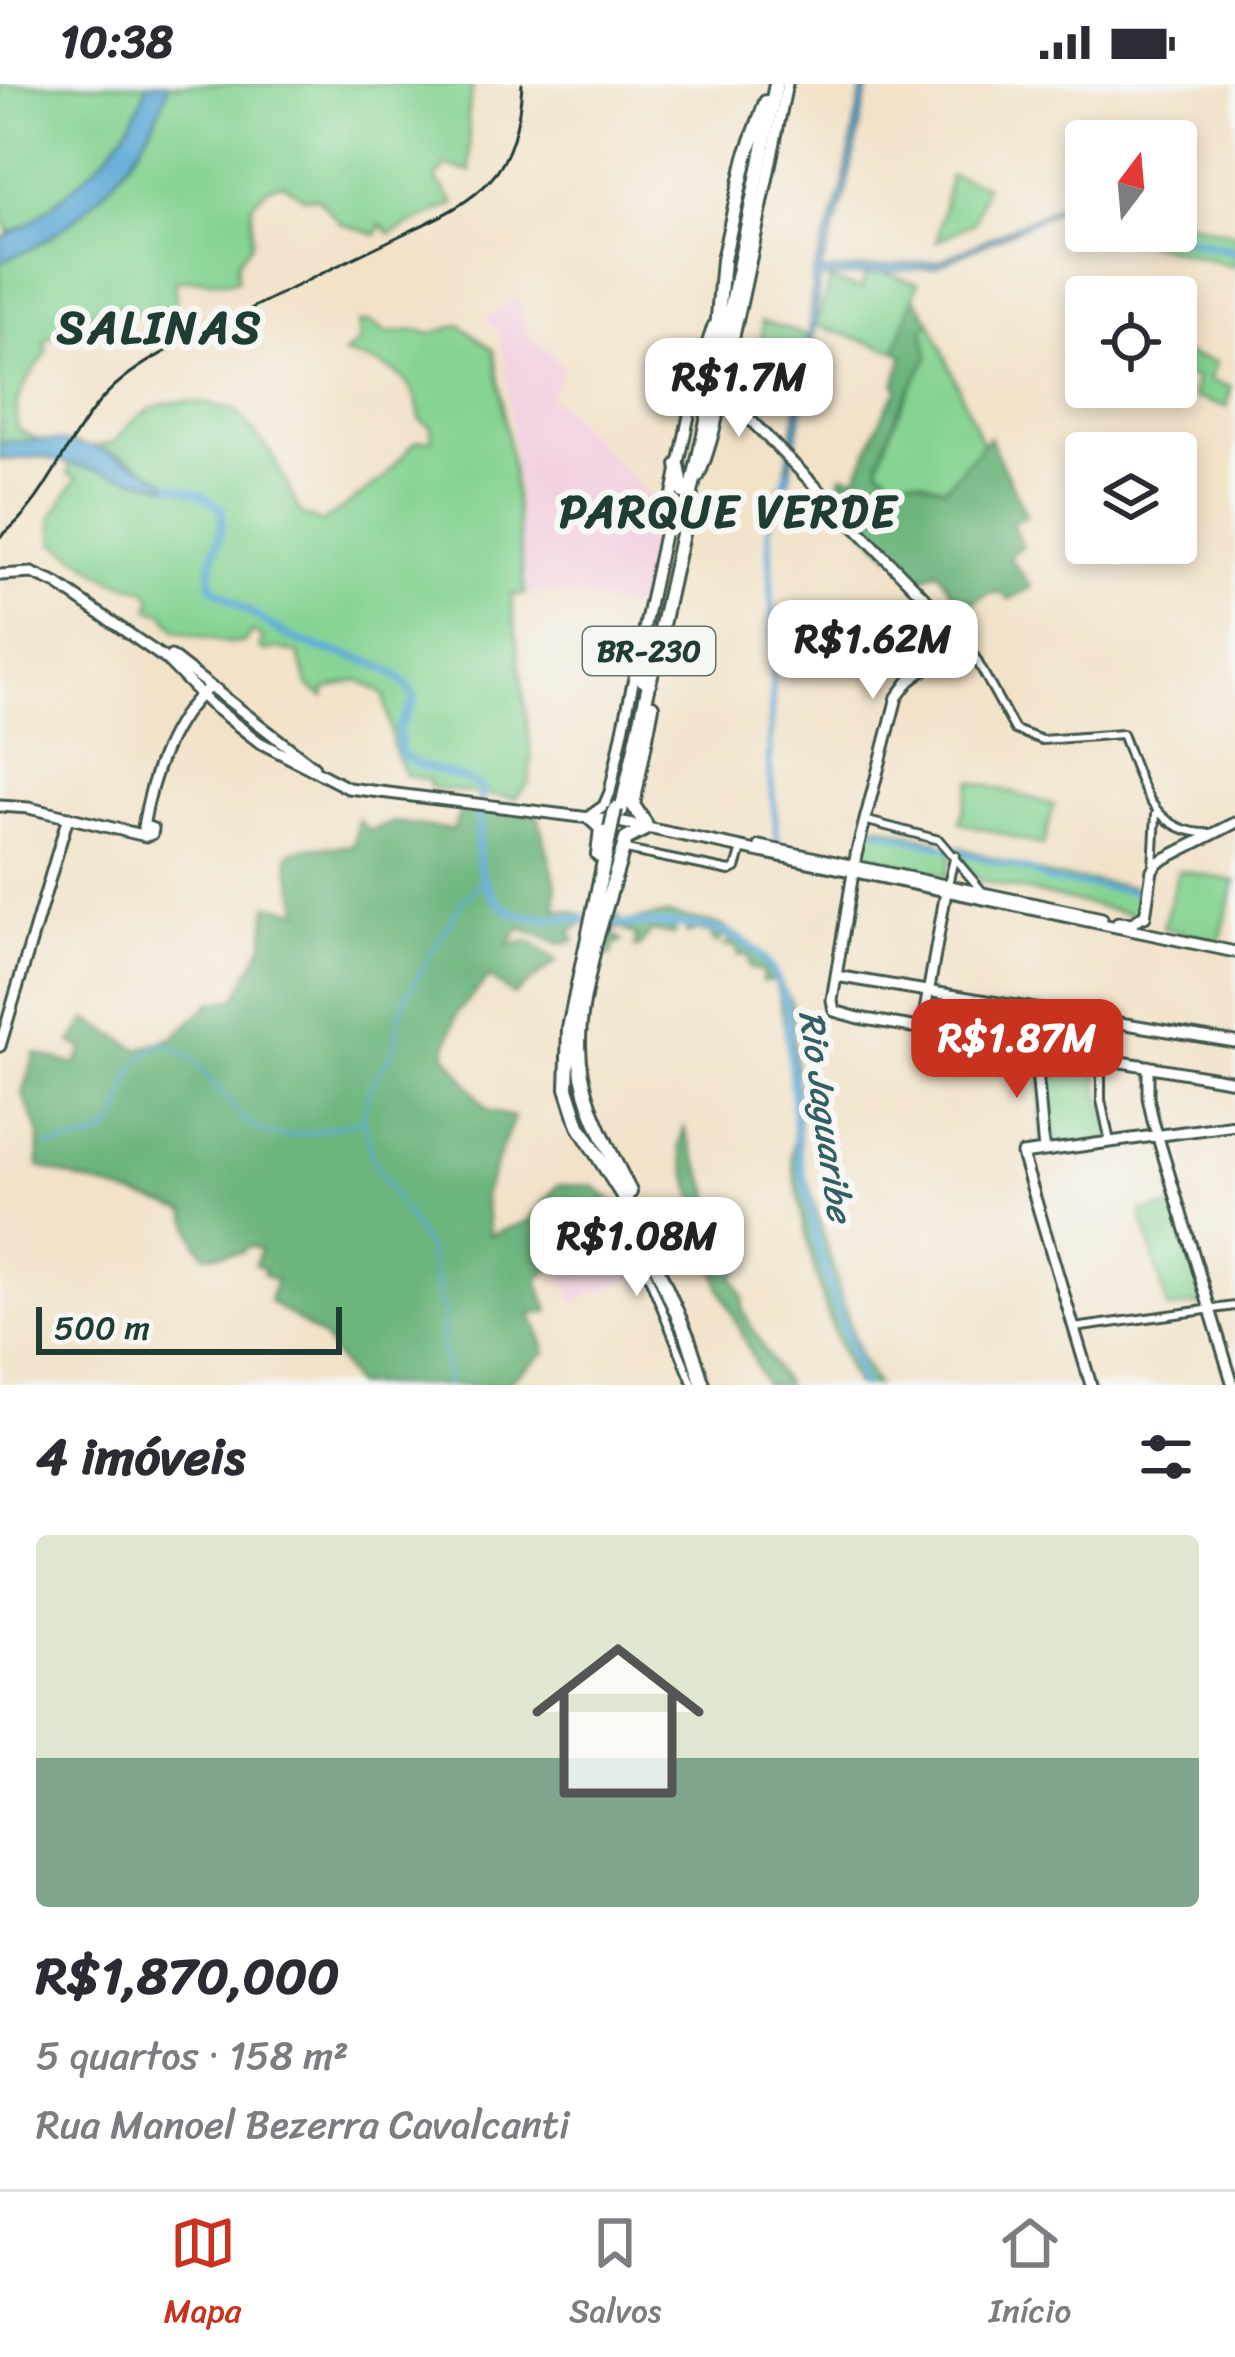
<!DOCTYPE html>
<html lang="pt">
<head>
<meta charset="utf-8">
<style>
	body { margin:0; font-family:Sriracha,sans-serif; background:#f2f2f3; color:#2b2b33; height:100vh; display:flex; flex-direction:column; font-size:45px; white-space:nowrap }
	* { box-sizing:border-box; margin:0 }
	p { font-size:39px; color:#7c7c81 }
	.icon { flex:none; width:66px; height:66px; fill:none; stroke:currentColor; stroke-width:2; stroke-linecap:round; stroke-linejoin:round }
	.map { position:relative; height:1301px; overflow:hidden }
	.side { display:flex; flex-direction:column; background:#fff; flex:1 }
	.side>* { flex:none }
	.needle { width:78px; rotate:16deg }
	.fabs { position:absolute; left:1065px; top:36px; display:grid; gap:24px }
	.fabs a { display:grid; place-items:center; width:132px; height:132px; border-radius:12px; background:#fff; box-shadow:0 6px 18px #0003; font-size:60px }
	.scale { position:absolute; left:36px; bottom:30px; width:306px; box-sizing:border-box; padding-left:12px; border:6px solid #1f3d34; border-top:0; font-size:33px; line-height:42px; white-space:nowrap; color:#1f3d34; -webkit-text-stroke:9px #f6f6f2; paint-order:stroke }
	.price { position:absolute; translate:-50% -102px; padding:0 27px; border-radius:24px; background:#fff; color:#222; font-size:39px; line-height:78px; filter:drop-shadow(0 3px 6px #0008) }
	.price::after { content:''; position:absolute; left:50%; top:72px; width:36px; height:27px; margin-left:-18px; background:inherit; clip-path:polygon(0 0,100% 0,50% 100%) }
	.price.on { background:#c8321e; color:#fff }
	ul { padding:0; list-style:none }
	li { display:grid; align-content:center; gap:24px; height:636px; padding:0 36px }
	li span { display:grid; place-items:center; height:372px; border-radius:12px; color:#555 }
	li>.icon { margin-inline-start:auto }
	span .icon { width:216px; height:216px; fill:#fffc; stroke-width:1 }
	li b { font-size:51px }
	h2 { display:flex; justify-content:space-between; align-items:center; height:144px; padding:0 36px; font-size:51px }
	.status { display:flex; justify-content:space-between; align-items:center; height:84px; padding:0 60px; background:#fff; direction:ltr }
	.status svg { height:33px; fill:currentColor }
	.dock { display:flex; justify-content:space-around; align-items:center; height:168px; border-top:3px solid #e1e1e2; background:#fff; font-size:33px; color:#7c7c81 }
	.dock a { display:grid; justify-items:center; gap:6px }
	.dock .on { color:#c8321e }
	.map>svg:first-child { display:block }
</style>
</head>
<body>
<div class="status"><b>10:38</b><svg viewBox="0 0 49 12"><path d="M0 12V9h3v3zM5 12V6h3v6zM10 12V3h3v9zM15 12V0h3v12zM26 1h20v11H26zM47 4h2v5h-2z"/></svg></div>
<div class="map">
<svg width="1235" height="1301" viewBox="0 0 1235 1301">
	<rect width="100%" height="100%" fill="#f6f6f2"/>
	<filter id="ink" filterUnits="userSpaceOnUse"><feTurbulence type="fractalNoise" baseFrequency=".00833" numOctaves="2"/><feDisplacementMap in="SourceGraphic" scale="24" xChannelSelector="R" yChannelSelector="G"/><feConvolveMatrix kernelMatrix="1 2 1 2 8 2 1 2 1" color-interpolation-filters="sRGB"/></filter>
	<filter id="wash" filterUnits="userSpaceOnUse"><feTurbulence type="fractalNoise" baseFrequency=".004" numOctaves="4" result="noise"/><feDisplacementMap in="SourceGraphic" scale="48" xChannelSelector="R" yChannelSelector="G"/><feGaussianBlur stdDeviation="2.7" result="paint"/><feColorMatrix in="noise" values="0 0 0 0 0 0 0 0 0 0 0 0 0 0 0 0 0 1.4 0 .05"/><feComposite in="paint" operator="in"/></filter>
	<g filter="url(#wash)">
		<rect width="100%" height="100%" fill="#f2e2c8"/>
		<!-- built -->
		<path fill="#f3cfe0" d="M518,213l10,37 36,34 -14,28 113,114 -19,101 -84,-18 -33,1 -22,-237 -8,-28 -11,-10z
			M606,1131l27,62 -59,25 -16,-35 9,-5 -11,-26z"/>
		<!-- green -->
		<path fill="#85d392" stroke="#528863" stroke-width="3" d="M0,0h147c-3,11 -7,25 -13,36 -16,28 -95,108 -125,112l-9,-21z
			M169,0h304l-5,30 3,58 -25,-6 -10,13 19,25 -65,30 -10,-10 -3,11 -36,-11 -23,-26 -16,-1 -19,-14 -14,4 -17,17v39l-14,18 -1,19c-14,6 -40,-4 -63,1l2,23 -29,17c-32,-29 -75,-3 -102,21l2,10c-18,25 -35,45 -30,77l22,11 -39,3v-180c11,-7 23,-10 34,-16 58,-33 116,-98 135,-163z
			M950,91l35,10 -10,37 -38,19z
			M1176,135l59,15v33l-134,-36h75z
			M868,184l50,15 -22,68 -80,-26 14,-45 31,9z
			M762,237l47,15 -8,53 12,3 -1,2 -25,-5 6,-30 -39,-8 8,-11z
			M370,238l17,11 31,-3 12,4 30,-9 34,25 18,118 13,126 -14,1 20,160 -2,28 -14,15 -84,-10 -2,-8 -24,-5 -11,-25 -10,-55 -25,-15 -34,9 -1,8 -15,-10 -11,-34 -22,-4 -10,3 -6,-3 2,-12 -10,-5 -8,10 -16,1 -52,-13 -11,-16 -15,-4 2,-13 -8,-8 -32,-9 -58,-38 -2,-25 25,-39 -9,-4 2,-11 106,25 -42,-27 -39,-15 19,-3c35,-49 67,-46 123,-32l36,45 28,58 21,9 61,-44 33,-38 16,-1 -1,-13 -11,-8c-5,-48 -36,-54 -76,-65l15,-11 -1,-20z
			M931,239l52,122 -38,43 -26,-9 -35,36 -11,-5 -1,-18c9,-12 5,-23 10,-37 12,-35 26,-66 46,-98l-5,-28z
			M1176,268l40,10 -6,19 21,6 -4,20 -34,-10 3,-19 -20,-5z
			M971,697l83,24 -11,41 -83,-24z
			M879,741l61,17 11,13 -4,21 -86,-23 5,-24z
			M958,763l93,29 93,12 -2,21 -5,6 -155,-34 -14,-11z
			M1178,786l57,11 -15,60 -57,-13z
			M1038,968l58,8 2,27 16,53 -70,10z
			M1178,1122l30,98 -40,5 -27,-97z"/>
		<!-- forest -->
		<path fill="#6cb57c" stroke="#467958" stroke-width="3" d="M914,212l17,27 -8,6 5,28 -27,47 -22,58 1,6 8,5 -1,7 -15,12 1,18 11,5 7,-3 10,-28 9,-7 35,11 44,-51 37,78 -14,9 10,22 -13,11 22,30 -22,13 -8,-7h-12l-25,15 -26,-37 -20,10 -16,-14 1,-11 -13,-1 -43,-44 6,-23 -13,-8 3,-6 12,3c17,-27 23,-64 44,-88l-4,-5 9,-28 -8,-5z
			M461,725l77,7 18,68v24l28,7 -2,9 -11,7 3,10 -13,3 -41,-16 -12,17 21,-4 28,20 -43,34 -25,-18 -32,36 -12,40 43,58 26,6 -30,78 6,40 39,-14 29,-36 35,1 22,17 -4,10 -59,21 12,23 -26,23 11,32 -17,2 14,38 -36,28v5h-156l-31,-47 -54,-37 7,-20 -13,-7 2,-6 -10,-3 5,-16 -12,-3 -6,6 -36,3 -9,-11 -11,-33 -147,-44v-35l-16,-37 12,-42 41,12 8,-16 -13,-6 16,-24 52,30 35,-12 36,-34 26,-5 28,-55 4,-38 31,6c-1,-22 -12,-35 -10,-58 22,-9 42,-4 65,-8l4,-26 11,12 25,-9 59,8z
			M608,831h9l6,8 43,-9 54,11 30,18 22,24 20,37 9,155 58,198 17,28h-21c-34,-72 -52,-154 -63,-229 -1,-6 2,-13 2,-19 -1,-34 -8,-128 -20,-157l-12,1 1,-9 -13,-4 -3,-14 -9,2 -1,-9 -12,-1 6,-5 -4,-4 -6,1 -3,6 -6,-3 1,-7 -16,-4 -10,4 -2,-7 -11,1v7l-23,-4 -12,16h-4l1,-11 -16,-8 -6,3 -1,4 9,6 -9,5 -1,9 -10,1 -1,-17z
			M684,1044l26,63 3,32 10,6 2,33 11,1 3,7 -6,6 10,21 -1,13c16,25 26,52 45,75h-22l-45,-97 -40,-141z"/>
		<!-- water -->
		<path fill="#5fabd8" stroke="#3f7486" stroke-width="3" d="M147,0h22c-19,65 -77,130 -135,163 -11,6 -23,9 -34,16l1,-23c9,-10 21,-10 32,-19 45,-36 98,-79 114,-137z
			M863,0h6l-24,113 -25,75 119,-11 121,-56 26,6v5l-26,-7 -125,58 -116,12 -6,72 -24,129 -4,-4 24,-140 4,-62 29,-84z
			M39,356c54,1 95,20 140,49l-137,-32 -42,3v-17z"/>
		<g fill="none" stroke-linecap="round" stroke-linejoin="round">
			<!-- stream -->
			<path stroke="#5fabd8" stroke-width="3" d="M48,1064c18,-7 39,-3 55,-13 31,-18 11,-68 58,-92 21,5 33,17 46,33 43,50 48,72 117,53 13,-4 25,-4 38,-9
				M448,1301l-6,-35 1,-37 -15,-63 -55,-90 -10,-45 6,-26 26,-42 4,-31 9,-23 54,-91 22,-24"/>
			<!-- canal -->
			<path stroke="#5fabd8" stroke-width="6" d="M874,745l157,42 17,10 96,11
				M778,760l-9,-83 5,-110 -5,-119 3,-22 16,-38"/>
			<!-- river -->
			<path stroke="#5fabd8" stroke-width="8" d="M1152,147l83,20
				M172,401l29,9 21,15c3,34 -17,48 -10,78 27,18 52,37 81,51 42,22 99,14 122,61l-17,30 3,25c25,19 55,17 81,34 -2,32 -12,80 10,107 22,29 51,22 84,24 15,1 30,5 45,5 73,1 138,-8 165,79l12,148 22,104 42,130"/>
		</g>
	</g>
	<g filter="url(#ink)">
		<g fill="none" stroke-linecap="round" stroke-linejoin="round">
			<defs>
				<path id="minor" d="M965,555l50,91 27,10 80,-6c19,47 29,102 91,99
					M864,736l75,20 43,51
					M626,766l104,21 6,-3 6,-19
					M1153,783l3,-53
					M948,800l7,-29
					M1101,974v42l9,42
					M635,1159l58,142
					M1074,1244l161,-22"/>
				<path id="major" d="M722,307l243,248 -56,42 -12,16 -41,158 -24,145 2,11 25,7 376,63
					M699,392c17,-40 23,-84 32,-127 21,-88 37,-176 56,-265
					M0,491l32,-2 25,11 110,76 42,43 50,39 89,46 266,33 621,131
					M171,572l143,111
					M0,722l29,2 117,28 6,-2 1,-5 -8,-3 -3,7
					M594,729l10,-7 6,-14 89,-424 14,-42
					M143,743c8,-49 27,-106 65,-139l9,2
					M760,762l342,72
					M1145,833l7,-47 6,-8 77,-39
					M1118,838l15,1 12,-9
					M836,892l399,66
					M922,944l25,-142
					M0,962l68,-229
					M1035,963l9,104
					M1148,982v31l5,24 80,264
					M1091,1301l-69,-231 213,-29"/>
				<path id="highway" d="M715,268l8,-92 23,-103 20,-55
					M678,381l5,27
					M636,578l7,18
					M621,727l102,-463 53,-264
					M590,734l11,10 -3,27
					M645,739l-12,-18 19,-99
					M611,744l-42,200 -2,60 12,38 51,81 58,131 15,47
					M595,859l31,-104 21,-11
					M594,864c-6,31 -15,63 -15,94 -1,55 28,103 51,150"/>
			</defs>
			<!-- minor casing -->
			<use href="#minor" stroke="#3f564a" stroke-width="12"/>
			<!-- major casing -->
			<use href="#major" stroke="#3f564a" stroke-width="15"/>
			<!-- highway casing -->
			<use href="#highway" stroke="#3f564a" stroke-width="18"/>
			<!-- minor -->
			<use href="#minor" stroke="#fff" stroke-width="6"/>
			<!-- major -->
			<use href="#major" stroke="#fff" stroke-width="9"/>
			<!-- highway -->
			<use href="#highway" stroke="#fff" stroke-width="12"/>
			<!-- tram -->
			<path stroke="#1f3d34" stroke-width="3" d="M0,453c54,-41 70,-117 123,-158 26,-21 58,-35 87,-50 60,-30 120,-60 181,-89 34,-17 75,-32 101,-62 22,-24 28,-62 30,-94"/>
			<defs>
				<path id="highway-bridge" d="M611,744l4,-19"/>
			</defs>
			<!-- highway-bridge casing -->
			<use href="#highway-bridge" stroke="#3f564a" stroke-width="18" stroke-linecap="butt"/>
			<!-- highway-bridge -->
			<use href="#highway-bridge" stroke="#fff" stroke-width="12"/>
		</g>
	</g>
	<g text-anchor="middle" dominant-baseline="central" stroke-width="12" stroke-linejoin="round" paint-order="stroke">
		<!-- shield labels -->
		<rect fill="#f6f6f2" stroke="#60746d" stroke-width="3" x="583" y="543" width="132" height="48" rx="9"/>
		<g font-size="30" font-weight="bold" fill="#1f3d34">
			<text x="649" y="567">BR-230</text>
		</g>
		<!-- water labels -->
		<g font-size="36" font-style="italic" fill="#325e65" stroke="#f6f6f2">
			<text transform="translate(826 1032) rotate(82)">Rio Jaguaribe</text>
		</g>
		<!-- district labels -->
		<g font-size="45" font-weight="bold" letter-spacing="3" fill="#1f3d34" stroke="#f6f6f2">
			<text x="160" y="244">SALINAS</text>
			<text x="729" y="428">PARQUE VERDE</text>
		</g>
	</g>
</svg>
<div class="fabs">
<a><svg class="needle" viewBox="-14 -14 28 28"><path d="M0-13l5 13h-10z" fill="#e53935"/><path d="M0 13l5-13h-10z" fill="#7c7c81"/></svg></a>
<a><svg class="icon" aria-label="locate" viewBox="0 0 24 24"><circle cx="12" cy="12" r="6"/><path d="M12 2v4M12 18v4M2 12h4M18 12h4"/></svg></a>
<a><svg class="icon" aria-label="layers" viewBox="0 0 24 24"><path d="M12 4l9 5-9 5-9-5zM3 14l9 5 9-5"/></svg></a>
</div>
<div class="scale">500 m</div>
<b class="price" style="left:739px;top:356px">R$1.7M</b>
<b class="price" style="left:873px;top:618px">R$1.62M</b>
<b class="price on" style="left:1017px;top:1017px">R$1.87M</b>
<b class="price" style="left:637px;top:1215px">R$1.08M</b>
</div>
<section class="side">
<h2>4 imóveis<svg class="icon" aria-label="filters" viewBox="0 0 24 24"><path d="M4 7h16M4 17h16"/><circle cx="9" cy="7" r="2"/><circle cx="15" cy="17" r="2"/></svg></h2>
<ul>
<li><span style="background:linear-gradient(#dfe7d0 60%,#7fa58c 0)"><svg class="icon" aria-label="home" viewBox="0 0 24 24"><path d="M3 11l9-7 9 7M6 9v11h12V9"/></svg></span><div><b>R$1,870,000</b><p>5 quartos · 158 m²</p><p>Rua Manoel Bezerra Cavalcanti</p></div></li>
</ul>
</section>
<nav class="dock">
<a class="on"><svg class="icon" aria-label="map" viewBox="0 0 24 24"><path d="M3 6l6-2 6 2 6-2v14l-6 2-6-2-6 2zM9 4v14M15 6v14"/></svg>Mapa</a>
<a><svg class="icon" aria-label="saved" viewBox="0 0 24 24"><path d="M7 4h10v16l-5-4-5 4z"/></svg>Salvos</a>
<a><svg class="icon" aria-label="home" viewBox="0 0 24 24"><path d="M3 11l9-7 9 7M6 9v11h12V9"/></svg>Início</a>
</nav>
</body>
</html>
